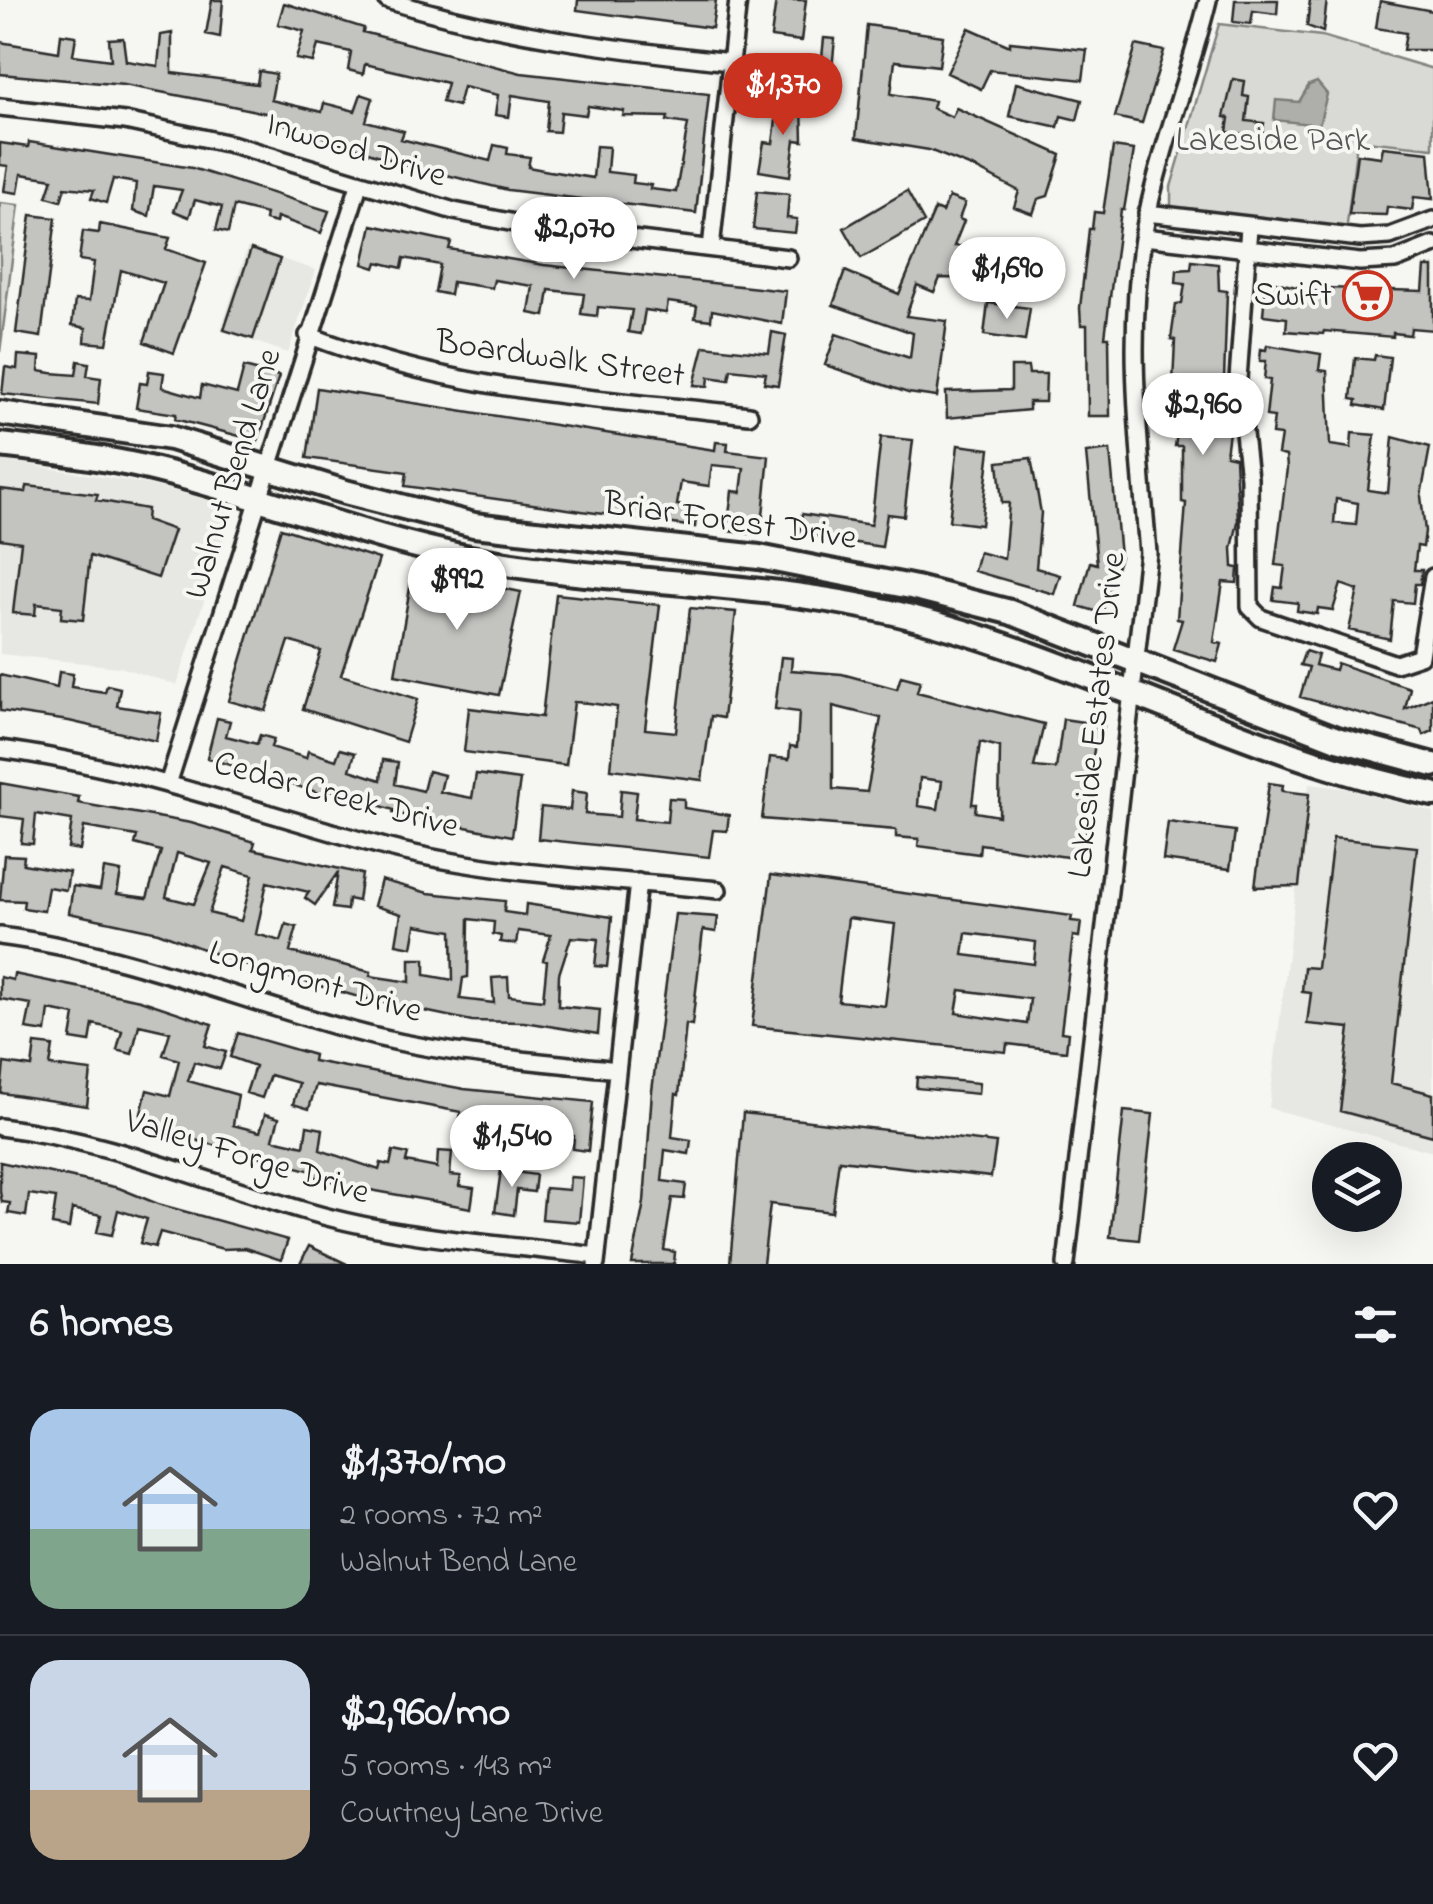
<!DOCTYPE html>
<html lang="en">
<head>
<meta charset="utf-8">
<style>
	body { margin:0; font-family:"Indie Flower",sans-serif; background:#242831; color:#f1f3f6; height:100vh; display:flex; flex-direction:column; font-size:38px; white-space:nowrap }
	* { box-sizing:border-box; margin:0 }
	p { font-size:32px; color:#9ea1a6 }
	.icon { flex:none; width:55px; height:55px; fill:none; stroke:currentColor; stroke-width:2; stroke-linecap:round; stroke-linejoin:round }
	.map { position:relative; height:1264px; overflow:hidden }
	.sheet { display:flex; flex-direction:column; background:#171b24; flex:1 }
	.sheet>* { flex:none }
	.controls { position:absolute; left:1312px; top:1142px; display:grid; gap:20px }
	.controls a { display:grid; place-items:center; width:90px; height:90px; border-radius:50%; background:#171b24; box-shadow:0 10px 40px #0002; font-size:50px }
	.price { position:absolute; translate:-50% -85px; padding:0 22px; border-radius:35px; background:#fff; color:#222; font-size:32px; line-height:65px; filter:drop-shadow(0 2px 5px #0008) }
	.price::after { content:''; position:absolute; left:50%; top:60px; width:30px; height:22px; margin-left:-15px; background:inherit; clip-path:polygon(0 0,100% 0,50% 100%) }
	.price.on { background:#c8321e; color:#fff }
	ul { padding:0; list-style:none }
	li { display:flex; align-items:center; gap:30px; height:250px; padding:0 30px }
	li+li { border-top:2px solid #363941 }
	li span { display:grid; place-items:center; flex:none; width:280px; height:200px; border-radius:30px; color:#555 }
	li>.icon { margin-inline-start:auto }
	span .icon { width:120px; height:120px; fill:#fffc; stroke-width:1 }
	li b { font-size:42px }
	h2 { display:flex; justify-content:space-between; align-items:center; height:120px; padding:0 30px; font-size:42px }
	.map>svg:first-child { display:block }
</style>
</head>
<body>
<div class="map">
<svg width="1433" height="1264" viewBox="0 0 1433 1264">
	<rect width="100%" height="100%" fill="#f6f6f2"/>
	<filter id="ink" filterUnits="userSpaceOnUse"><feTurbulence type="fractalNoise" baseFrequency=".01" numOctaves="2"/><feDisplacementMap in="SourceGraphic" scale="20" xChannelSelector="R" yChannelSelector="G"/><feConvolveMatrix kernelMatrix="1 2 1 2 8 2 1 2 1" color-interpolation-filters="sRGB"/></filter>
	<g filter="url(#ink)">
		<!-- built -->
		<path fill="#e7e7e3" d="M247,248l69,22 -28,83 -67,-23z
			M0,460l146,24 84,22 2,7 -55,172 -57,-18 -120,-13z
			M1309,784l34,4 90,24v340l-164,-44z"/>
		<!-- green -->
		<path fill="#d9d9d5" stroke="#828280" stroke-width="2.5" d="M1219,24l103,12 111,33v79l-76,-8 -11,93 -161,-18 -14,-8v-20z
			M0,203l19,2 -19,147z"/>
		<!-- water -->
		<path fill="#aeaeab" stroke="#7a7a78" stroke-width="2.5" d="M1317,82l10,12 -8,31 -45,-5 2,-20 23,2 10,-17z"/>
		<!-- building -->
		<path fill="#c3c3c0" stroke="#2b2b2b" stroke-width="2.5" fill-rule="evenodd" d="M212,0h11l-3,37 -14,-3z
			M578,0h138l-4,28 -135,-18z
			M776,0h30l-5,41 -30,-4z
			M1235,0h43l-1,14 -24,-3 -2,13 -18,-2z
			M1310,0h17l-4,32 -16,-6z
			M1380,1l53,10v39h-30l3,-17 -30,-5z
			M284,3l80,25 -1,4 158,41 188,21 -13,119 -188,-23 -98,-24 -141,-47 1,-5 -47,-10 -99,-19 -124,-11v-32l59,10 2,-18 15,2 -3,19 38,5 -2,-21 14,-1 3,23 32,5 3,-31 11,-2v40l85,11 2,-13 17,3 -5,26 51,12 2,-9 31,8 6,-17 12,4 -7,23 38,10 -3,8 89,22 4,-16 14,3 -1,6 23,3 -2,10 21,4 44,7 3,-32 13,1 -2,25 27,3 -1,8 18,2 -1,4 26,3 12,-68 -21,-3 1,-4 -45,-1 1,-5 -36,-5 -2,9 -25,-3 -2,20 -13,-1 3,-30 -37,-6 -3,22 -14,-2 3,-20 -35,-8 -5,19 -16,-4 5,-19 -82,-19 -2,10 -15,-4 3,-18 -33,-7 -5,17 -17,-3 8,-28 -26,-7z
			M867,25l76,11 -4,30 -44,-5 -4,33 43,7 -2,7 20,9 4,-9 105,47 -13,41 -10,3 -5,15 -19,-7 5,-16 -42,-22 -48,-19 -73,-12z
			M969,28l41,18v-4l77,8 -4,30 -93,-10 -9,19 -34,-16z
			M824,38l11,1 -3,30 -11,-1z
			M1136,45l28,6 -22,72 -27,-6z
			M1233,79l12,2 -2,15 6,1 -3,24 18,2 -3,21 -12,-1 1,-8 -23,-3 2,-14 -5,-1z
			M1016,83l66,17 -5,20 -16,-4 -3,11 -49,-11z
			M769,100l33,4 1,37 -8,-1 -5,36 -31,-5 5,-29 9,1 4,-31 -9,-1z
			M29,142l163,26 137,43 -8,22 -44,-16 -1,6 -11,-3 1,-6 -32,-8 -6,27 -12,-3 6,-23 -27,-7 -6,17 -15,-6 8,-21 -28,-4 -5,30 -16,-5 3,-28 -23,-4 -7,24 -15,-5 3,-8 -29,-3 -4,14 -14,-4 6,-18 -32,-5 -3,19 -14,-2 4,-25 -8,-1v-22l28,4z
			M1113,147l21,3 -10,60h-3l-16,127h4l1,79h-22l-1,-91h-6l-1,-17 9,-79h3l2,-17 9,1z
			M1383,147l46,5 4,47 -19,-2 -2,13 -25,-3 -1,8 -37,-1 8,-60 24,3z
			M757,191l32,3 -2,24 10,1 -2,14 -42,-4z
			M907,191l17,31 -63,36 -17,-30z
			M949,197l16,6 -6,16 5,2 -10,25 81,2v4l13,2 -1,20 -13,-1v6l-94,-1 -6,14 -17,-7 -11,31 41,5 -10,76 -29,-4 -83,-28 11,-31 74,24 3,-25 -80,-28 12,-34 54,23 36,-85 7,3z
			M31,215l25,3 -15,119 -25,-4z
			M100,224l70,14 -4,11 40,14 -32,90 -30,-11 20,-59 -43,-13 -14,74 -22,-2 1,-14 -14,-3 3,-25 14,1 5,-39 -15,-2 4,-29 16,2z
			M372,225l79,17 -2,7 95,16 242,26 -4,33 -70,-14 -1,10 -16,-2 2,-12 -29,-4 -2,11 -21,-3 -4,24 -13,-2 4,-22 -34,-3 -1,9 -16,-2 3,-20 -35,-4 -4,26 -16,-3 4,-27 -39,-6 -2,8 -40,-6 -2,13 -15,-3 5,-27 -36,-7 -2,10 -25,-6 -2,6 -12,-4z
			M251,249l29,10 -27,80 -29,-9z
			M1192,261l26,3 1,26 8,1 -3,89 6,44 -4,31 9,2 3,65 -6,26 1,19 5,1 -1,15 -14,-1 -9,60 8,2 -5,18 -44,-13 9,-29 -5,-1 9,-116 -4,-1v-56h-7l3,-18 -7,-1 4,-87 -4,-1 5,-35 6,-1 3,-19 -9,-1 1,-13 14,-1z
			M1425,267h8v63l-22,-2 -1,7 -17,-2v4l-69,-6 -1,3 -37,-3 1,-13 -24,-3 3,-35 61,14v-6l96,3z
			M988,303l42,5 -5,33 -41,-6z
			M772,332l14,3 -8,50 -14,-2 2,-10 -35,-4 -2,11 -20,-3 -1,9 -14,-1 10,-39 65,7z
			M1267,345l54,9 -2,16 8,1 3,74 21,3 1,-15 23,2 -7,55 20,3 5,-56 37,10 -9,49 4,35 -2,16 -6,-1 -3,24h8l-2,14h-5l-2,19 -19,-2 -4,38 -41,-9 9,-40 -17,-6 -8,26 -15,-2 -1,6 -20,-3 1,-8 -25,-3 2,-13 7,1 3,-22 -10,-1 12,-97 -1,-12 -8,-2 3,-19 -9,-1 2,-17 -8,-1 4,-36 -6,-1 2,-18h-6l1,-12 5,1zM1336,499l22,4 -2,22 -22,-2z
			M18,355l22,2 -1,14 12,2 25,2 2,-14 11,2 -2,13 14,2 -3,26 -96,-10 3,-27 12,2z
			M1375,355l15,2 -6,53 -28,-5 1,-5 -6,-1 4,-41 19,2z
			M244,367l35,9 -21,65 -83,-22 1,-5 -40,-6 4,-25 7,1 2,-13 15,2 -2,14 38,11 2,-13 35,9z
			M1011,367h17l1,7h17l-1,28h-16v8l-82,8 -1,-26 65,-2z
			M317,388l398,62 1,-8 12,1 -1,8 42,5 -8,79 -34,-4 5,-40 9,1 3,-24 -32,-3 -3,21 -28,-4 -4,23 20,3 -2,19 -290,-41 2,-14 -100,-14z
			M881,437l32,3 -9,76 -17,-2 -5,33 -83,-13 3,-20 69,11z
			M958,445l32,4 -9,76 -32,-4z
			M1110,450l10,106 -18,57 -24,-7 12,-44 7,2 -11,-111z
			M1031,458l10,55 -5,55 24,7 -6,19 -80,-23 5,-19 25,7 5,-56h-7l-4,-41z
			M27,486l71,8 -2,6 51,9 -1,11 28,10 -16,48 -68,-22 -7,64 -22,-2 1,-11 -26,-3 -1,11 -22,-2 8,-71 -21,-3v-50l26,3z
			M281,528l98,31 -38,116 77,24 -13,43 -102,-33 18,-58 -32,-10 -23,70 -37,-10z
			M413,570l108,22 -22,103 -104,-20z
			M556,594l104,11 -15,124 31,3 14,-124 46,4 -13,106 -12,-2 -9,64 -91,-11 6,-62 -28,-4 -15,-1 -8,63 -102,-13 5,-44 73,9z
			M1305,651l13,4 -3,10 20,5 2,-7 73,25 -5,21 28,-12v34l-9,4 -2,-5 -122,-33 9,-30 -9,-2z
			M781,657l11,1 -1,12 51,4 55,15 4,-13 19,5 -3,11 127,32 -10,43 22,2 7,-50 41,6 -3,18h-6l-9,60 1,57 -107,-16 -1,10 -61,-8 1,-7 -23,-2v-7l-134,-11 8,-62 19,2 1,-13 7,1 2,-35 -24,-3zM833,706l48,12 -14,74 -34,-3zM980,742l20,5 -1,69 -24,-4 1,-8h-4zM920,778l22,3 -4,28 -20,-3z
			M59,672l14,2 -2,13 34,5 2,-7 13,3 -3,18 44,7 -5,28 -87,-20 -69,-10v-36l57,13z
			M217,718l13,3 -4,15 31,8 3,-9 14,4 -3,8 35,11 2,-7 28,9 4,-11 15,4 -5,17 31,10 2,-20 15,2 -3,22 28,7 5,-20 16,4 -4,17 32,6 4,-24 44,6 -8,56 -119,-23 1,-3 -64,-20 -1,6 -122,-38z
			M0,783l79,14 -1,6 113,20 64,19 -2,7 109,25 -4,27 -10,-2 -1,11 -15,-2 6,-36 -23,33 -10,-7 4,-6 -42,-10 -11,52 25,7 5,-17 11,3 -7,25 81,20 -1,4 40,6v-23h15v16l28,5 -1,-49 -36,-6 -4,22 -16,-3 5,-30 -27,-8 7,-26 47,13 77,8 -1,11 21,3 1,-11 86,13 -5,50 -12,-1 3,-27 -27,-2 -12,37 -1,32 42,4 -2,24 -74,-12 -52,-1 -106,-22 -121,-34 -87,-33 -89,-19 4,-27 27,4 4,-21 17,3 -4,22 30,4 14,-47 -26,-7 2,-8 -53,-9 -4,23 -12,-2 4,-28 -36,-6 -3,30 -12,-1 3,-24 -24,-3zM177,853l34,10 -17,41 -28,-7zM225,867l28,8 -12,46 -32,-8zM469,919l25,3 -1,12 8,2 -1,6 16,2 2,-13 33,4 -8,25 4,1 -4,39 -34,-4 -1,-19 -16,1 2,25 -34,-4 3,-21 5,-1z
			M1269,783l14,2 -1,6 27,3 -10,92 -44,1z
			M621,790l16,2 -3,27 33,3 2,-24 15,1v9l45,7 -2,16 -14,-1 -4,27 -171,-18 3,-32 29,3 2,-19 15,2 -2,21 34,3z
			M1168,822l67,9 -5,38 -67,-9z
			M1333,838l84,9 -26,236 42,11v42l-93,-25 10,-83 -43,-4 4,-31 -9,-1 2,-25 13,1z
			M4,855l20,1 -1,8 46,8 -3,18 -18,-3 -4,24 -21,-3 1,-7 -24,-1z
			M771,875l301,41 -1,5 10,1 -2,15 -6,-1 -12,96 7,1 -2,18 -59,-7 -1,8 -254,-26zM848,918l47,6 -10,82 -47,-5zM966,933l70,9 -2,22 -71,-9zM960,990l70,9 -3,25 -71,-11z
			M675,914l43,3 -2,15 -13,-2 -11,95 -6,-1 -7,71 -3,-1 -4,43 19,3 -2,14 -24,-4 -3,31 24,3 -2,15 -12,-1 -8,52 11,2 -1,12h-42l12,-62 8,-111z
			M14,974l126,26 72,24 -7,22 21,6 -6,17 -26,-7 -6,19 50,14 -5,30 27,7 5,-18 14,4 -6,21 31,7 3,-20 16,3 -3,21 59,20 2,-7 9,2 3,-14 15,3 -2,8 31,6 1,-17 14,1 -2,23 11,1 -2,10 15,2 -3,20 -123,-22 -34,-9 2,-5 -178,-47 9,-35 23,6 9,-36 -16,-5 7,-23 -31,-7 -7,29 -15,-4 5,-19 -29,-7 -3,18 -19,-3 4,-24 -26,-5 -3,22 -20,-3 5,-25 -31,-5v-22l13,3z
			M238,1033l76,22 -1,6 151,28 129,13 -5,49 -15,-2 1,-13 -28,-3 -1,14 -14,-2 2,-16 -31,-4 -8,22 -15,-6 5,-13 -25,-4 2,-12 -145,-27 -7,24 -16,-5 6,-21 -29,-8 -8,23 -16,-5 9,-27 -25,-9z
			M35,1044l18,2 -3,20 41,5 -4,35 -86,-13 3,-30 28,4z
			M917,1077l62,6 -1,11 -62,-6z
			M1124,1111l29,3 -14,126 -29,-3z
			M743,1113l253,30 -5,34 -152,-17 -7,52 -62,-8 -7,60h-33z
			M0,1162l119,26 39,16 130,36 -7,20 -36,-12 -22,1 -63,-17 -5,15 -15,-4 7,-24 -29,-9 -6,25 -15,-3 4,-17 -29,-6 -3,19 -17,-3 4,-27 -27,-4 -3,22 -18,-3 2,-10 -8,-1 -2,-10z
			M501,1170l35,5 -2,17 -17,-2 -3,25 -19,-3z
			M570,1177l13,1 -4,44 -37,-3 3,-31 24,2z
			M309,1246l38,18h-47z"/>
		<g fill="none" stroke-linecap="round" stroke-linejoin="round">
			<defs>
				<path id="street" d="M387,0c112,35 226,49 343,62
					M0,107l125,14 110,24 219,66 86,17 248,30
					M1147,213l213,25 30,-2 43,-16
					M1249,227l-11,152 11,99 1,129 11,11 135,46 24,-8 13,-79
					M1144,237l216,25 35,-2 38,-15
					M711,248l27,-248
					M308,335c146,57 288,63 441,80
					M0,749c133,18 256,63 385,98 107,28 224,32 333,43
					M169,781l190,-596
					M0,936c123,16 234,62 353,95 85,24 176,29 264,39
					M0,1127c107,13 206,55 309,85 93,27 192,32 288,44
					M596,1264l42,-382
					M1066,1264l82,-711c-9,-112 -24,-230 0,-341 15,-72 43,-141 60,-212"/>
				<path id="secondary" d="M0,413l171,25 174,54 129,33 285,32 157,31 94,24 327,127 96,26
					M0,445c45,5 91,11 135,20 113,25 221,71 335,93 145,27 297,22 441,59 179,46 341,140 522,177"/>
			</defs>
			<!-- street casing -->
			<use href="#street" stroke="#2b2b2b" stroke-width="22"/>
			<!-- secondary casing -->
			<use href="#secondary" stroke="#2b2b2b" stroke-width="30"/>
			<!-- street -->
			<use href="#street" stroke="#f6f6f2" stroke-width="15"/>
			<!-- secondary -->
			<use href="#secondary" stroke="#f6f6f2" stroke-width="22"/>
		</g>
	</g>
	<!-- icons -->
	<defs>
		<symbol id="supermarket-ring" viewBox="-11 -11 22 22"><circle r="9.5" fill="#f6f6f2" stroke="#c8321e" stroke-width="1.5"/><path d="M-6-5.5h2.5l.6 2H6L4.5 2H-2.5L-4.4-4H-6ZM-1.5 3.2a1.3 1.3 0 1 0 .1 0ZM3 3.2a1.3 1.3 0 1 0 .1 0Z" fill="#c8321e"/></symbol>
	</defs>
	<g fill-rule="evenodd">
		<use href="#supermarket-ring" x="1340" y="268" width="55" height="55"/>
	</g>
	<g text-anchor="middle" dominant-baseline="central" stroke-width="8" stroke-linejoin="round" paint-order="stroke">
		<!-- park labels -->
		<g font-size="35" fill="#565656" stroke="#f6f6f2">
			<text x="1273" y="141">Lakeside Park</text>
		</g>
		<!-- street labels -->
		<g font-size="35" fill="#2b2b2b" stroke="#f6f6f2">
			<text transform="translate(356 151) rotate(17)">Inwood Drive</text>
			<text transform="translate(560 360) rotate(8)">Boardwalk Street</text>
			<text transform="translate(234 474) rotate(-73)">Walnut Bend Lane</text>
			<text transform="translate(730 522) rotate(8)">Briar Forest Drive</text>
			<text transform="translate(1098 715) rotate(-84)">Lakeside Estates Drive</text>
			<text transform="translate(336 796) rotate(15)">Cedar Creek Drive</text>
			<text transform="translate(315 983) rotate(16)">Longmont Drive</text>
			<text transform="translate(247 1158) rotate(17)">Valley Forge Drive</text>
		</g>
		<!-- poi labels -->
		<g font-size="35" fill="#2b2b2b" stroke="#f6f6f2" text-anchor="end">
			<text x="1332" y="296">Swift</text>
		</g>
	</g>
</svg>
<div class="controls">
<a><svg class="icon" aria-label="layers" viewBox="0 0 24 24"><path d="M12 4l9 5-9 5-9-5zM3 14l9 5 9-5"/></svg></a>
</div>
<b class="price on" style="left:783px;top:138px">$1,370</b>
<b class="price" style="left:574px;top:282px">$2,070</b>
<b class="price" style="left:1007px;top:322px">$1,690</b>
<b class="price" style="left:1203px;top:458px">$2,960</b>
<b class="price" style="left:457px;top:633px">$992</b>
<b class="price" style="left:512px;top:1190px">$1,540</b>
</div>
<section class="sheet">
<h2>6 homes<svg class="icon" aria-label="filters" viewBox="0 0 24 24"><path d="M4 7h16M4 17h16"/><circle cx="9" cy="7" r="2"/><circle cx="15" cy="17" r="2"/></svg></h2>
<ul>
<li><span style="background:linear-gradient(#a9c7e8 60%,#7fa58c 0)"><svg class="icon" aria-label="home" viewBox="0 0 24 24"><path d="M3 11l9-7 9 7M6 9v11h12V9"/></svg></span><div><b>$1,370/mo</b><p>2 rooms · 72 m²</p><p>Walnut Bend Lane</p></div><svg class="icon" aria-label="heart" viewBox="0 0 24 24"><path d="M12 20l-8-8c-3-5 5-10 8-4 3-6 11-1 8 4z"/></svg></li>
<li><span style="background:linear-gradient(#c9d6e8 65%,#b9a48a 0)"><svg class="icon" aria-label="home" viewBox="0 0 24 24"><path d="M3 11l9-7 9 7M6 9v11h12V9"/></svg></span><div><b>$2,960/mo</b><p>5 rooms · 143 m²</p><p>Courtney Lane Drive</p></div><svg class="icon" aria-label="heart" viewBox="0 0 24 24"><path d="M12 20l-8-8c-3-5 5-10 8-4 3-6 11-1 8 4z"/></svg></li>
</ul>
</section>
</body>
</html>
